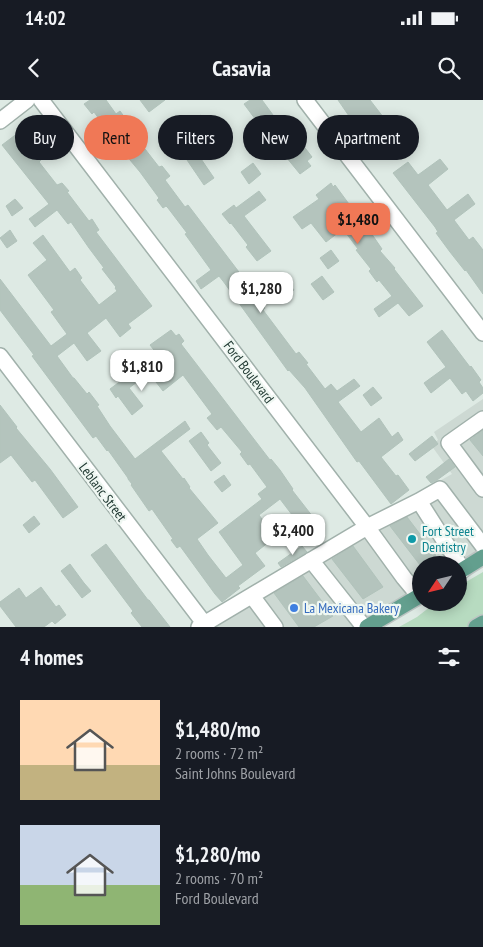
<!DOCTYPE html>
<html lang="en">
<head>
<meta charset="utf-8">
<style>
	body { margin:0; font-family:"PT Sans Narrow",sans-serif; background:#20242c; color:#f1f3f6; height:100vh; display:flex; flex-direction:column; font-size:19px; white-space:nowrap }
	* { box-sizing:border-box; margin:0 }
	p { font-size:16px; color:#9ea1a6 }
	.icon { flex:none; width:28px; height:28px; fill:none; stroke:currentColor; stroke-width:2; stroke-linecap:round; stroke-linejoin:round }
	.map { position:relative; height:527px; overflow:hidden }
	.sheet { display:flex; flex-direction:column; background:#171b24; flex:1 }
	.sheet>* { flex:none }
	.banner { position:absolute; left:15px; top:15px; width:454px; height:45px; display:flex; gap:10px }
	.needle { width:32px; rotate:235deg }
	.fabs { position:absolute; left:412px; top:456px; display:grid; gap:10px }
	.fabs a { display:grid; place-items:center; width:55px; height:55px; border-radius:50%; background:#171b24; box-shadow:0 2px 12px #0003; font-size:25px }
	.price { position:absolute; translate:-50% -42px; padding:0 11px; border-radius:10px; background:#fff; color:#222; font-size:16px; line-height:32px; filter:drop-shadow(0 1px 2px #0008) }
	.price::after { content:''; position:absolute; left:50%; top:30px; width:15px; height:11px; margin-left:-8px; background:inherit; clip-path:polygon(0 0,100% 0,50% 100%) }
	.price.current { background:#f07856; color:#111 }
	ul { padding:0; list-style:none }
	li { display:flex; align-items:center; gap:15px; height:125px; padding:0 20px }
	li span { display:grid; place-items:center; flex:none; width:140px; height:100px; border-radius:0px; color:#555 }
	li>.icon { margin-inline-start:auto }
	span .icon { width:60px; height:60px; fill:#fffc; stroke-width:1 }
	li b { font-size:21px }
	h2 { display:flex; justify-content:space-between; align-items:center; height:60px; padding:0 20px; font-size:21px }
	.pill { padding:0 18px; border-radius:22px; background:#171b24; box-shadow:0 2px 12px #0003; font-size:18px; line-height:45px }
	.pill.current { background:#f07856; color:#111 }
	.status { display:flex; justify-content:space-between; align-items:center; height:35px; padding:0 25px; background:#171b24; direction:ltr }
	.status svg { height:14px; fill:currentColor }
	header { display:flex; justify-content:space-between; align-items:center; height:65px; padding:0 20px; background:#171b24; font-size:22px; font-weight:800 }
	.map>svg:first-child { display:block }
</style>
</head>
<body>
<div class="status"><b>14:02</b><svg viewBox="0 0 49 12"><path d="M0 12V9h3v3zM5 12V6h3v6zM10 12V3h3v9zM15 12V0h3v12zM26 1h20v11H26zM47 4h2v5h-2z"/></svg></div>
<header><svg class="icon" aria-label="back" viewBox="0 0 24 24"><path d="M15 5l-7 7 7 7"/></svg>Casavia<svg class="icon" aria-label="search" viewBox="0 0 24 24"><circle cx="10" cy="10" r="6"/><path d="M15 15l6 6"/></svg></header>
<div class="map">
<svg width="483" height="527" viewBox="0 0 483 527">
	<rect width="100%" height="100%" fill="#deeae4"/>
	<!-- built -->
	<path fill="#cdd9d3" d="M483,299v158l-24,8h-38v30l-55,32h-167l214,-131 39,-22 -21,-29 7,-5 -4,-8z"/>
	<!-- green -->
	<path fill="#b7dbc0" d="M483,472v46l-16,9h-68l18,-10 18,-14 24,-1v-16z"/>
	<!-- building -->
	<path fill="#b4c4bd" stroke="#b1c3bb" d="M90,0h16l10,14 4,-3 8,11 -3,2 19,26 1,-1 14,18 3,-1 8,10 -5,4 20,27 3,-2 54,71 3,-2 9,12 -4,3 15,19 -2,2 33,44 3,-2 9,11 -2,1 19,25 6,-5 6,7 17,-12 6,7 -22,16 23,30 18,-14 13,19 6,-5 5,8 -22,17 15,19 2,-1 11,15 -18,14 -32,-43 -2,1 -52,-74 -16,-18 -1,1 -65,-90 -4,-5 -18,13 -5,-8 15,-11 -26,-36 2,-1 -19,-25 -2,-2 -3,2 -6,-8 2,-2 -19,-26 -15,-18 -31,-42 -2,2 -8,-10z
		M140,0h25l-16,12z
		M250,0h12l22,30 5,-3 23,30 -5,4 4,5 -11,8 -18,-22 -1,1 -11,-14 -26,-35z
		M338,0h32l17,22 7,-5 7,9 -24,19 -14,-19 -5,3z
		M201,15l9,11 -11,9 -9,-12z
		M18,33l13,16 1,-1 9,12 -2,2 18,23 5,-2 7,8 -2,1 22,29 3,-2 7,11 -3,2 56,74 -24,18 3,4 -11,9 -14,-19 -19,15 14,18 -14,10 -13,-18 -17,13 16,22h1l13,16 2,-2 10,13 -2,1 13,20 25,33 50,-38 5,8 -29,22 22,28 1,-1 6,9 -1,1 29,35 -21,16 11,16 18,23 17,-13 -24,-33 43,-33 -4,-5 9,-7 -17,-23 -2,1 -8,-11 2,-2 -21,-25 -4,3 -10,-12 5,-4 -29,-39 -20,16 -14,-18 -20,15 14,18 -11,9 -14,-19 -2,2 -6,-9 47,-35 -7,-9 21,-15 5,6 3,-2 5,7 -3,3 89,116 1,-1 9,11 13,19 -1,1 21,27 2,-1 7,8 -20,15 -8,-11 5,-4 -19,-25 -21,16 16,22 -20,16 10,13 -27,20 2,2 -18,14 -7,-8 -35,-48 -3,2 -6,-8 2,-1 -21,-30 -3,2 -18,-26 1,-1 -4,-5v-1l-20,-28 -1,1 -11,-15 -3,2 -61,-82 2,-1 -3,-4 -31,-41v-31l51,67 16,-12 -16,-22 3,-2 -26,-35 19,-15 -14,-17 10,-8 27,37 5,-4 7,10 -2,2 19,25 18,-14 -2,-3 1,-1 -14,-18 2,-1 -15,-20 -18,-26 -3,2 -11,-14 -22,17 -6,-8 20,-15 -47,-59z
		M195,50l19,28 -10,7 -19,-28z
		M440,59l8,10 -20,16 19,25 21,-16 7,10 -21,16 15,20 4,-3 10,13v44l-17,-24 -1,1 -15,-19 -14,-19 2,-1 -3,-5 -42,-54 15,-11 10,13z
		M253,63l8,11 -12,10 -8,-12z
		M331,83l2,4 2,-2 25,34 1,-1 9,11 -1,1 13,19 -2,2 15,17 -1,1 29,37 -14,10 -11,-13 -19,14 -5,-8 18,-13 -13,-16 -2,2 -8,-11 2,-2 -15,-19 2,-1 -15,-20 -17,13 -15,-19 -9,6 -9,-12 26,-18 -3,-4z
		M259,91l7,9 -22,16 27,35 -14,10 -11,-14 2,-2 -17,-22 -1,1 -8,-10 12,-9 2,3z
		M15,99l8,9 -11,8 -6,-10z
		M10,130l7,11 -10,7 -7,-10z
		M331,150l8,11 -11,8 -8,-11z
		M322,176l12,16 -11,8 -12,-16z
		M286,180l8,10 -10,9 -9,-11z
		M442,230l28,37 1,-1 10,14 -2,2 4,6v5l-10,8 -7,-10 -4,3 -12,-16 -19,15 -7,-10 22,-16 -19,-25z
		M373,287l9,11 -11,8 -8,-11z
		M0,305l17,22 -1,1 34,41 28,38 -15,11 -28,-38 -3,2 -21,-27 -11,8z
		M483,330v26l-13,-16z
		M201,332l8,11 -2,2 14,18 -10,8 -22,-30z
		M432,336l6,8 -23,17 -6,-7z
		M449,359l6,8 -18,13 -6,3 -5,-6z
		M224,375l7,10 -9,7 -8,-10z
		M34,416l6,8 -11,9 -6,-8z
		M407,417l29,38 -16,10 -30,-39z
		M106,444l42,56h1l21,27h-28l-11,-14 2,-2 -42,-56z
		M302,446l5,6 -26,15 -3,-4z
		M353,446l30,41 -20,12 -31,-40z
		M70,464l14,19 7,8 -9,7 -21,-27z
		M303,476l30,40 -19,11h-15l-25,-34z
		M41,487l15,20 3,-2 7,10 -11,9 -3,-3 -8,6h-28l-16,-21v-4l19,-14 7,10z"/>
	<g fill="none" stroke-linecap="round" stroke-linejoin="round">
		<defs>
			<path id="minor" d="M41,0l326,427 37,51 15,18
				M305,0l178,233
				M0,21l27,-21
				M0,256l207,271
				M483,319l-34,24 34,46
				M419,401l44,69
				M311,460l53,67
				M252,496l23,31
				M199,527l168,-100 52,-26 21,-12 43,57"/>
			<path id="major" d="M459,472l24,-15
				M367,527l54,-32
				M476,527l7,-4"/>
		</defs>
		<!-- minor casing -->
		<use href="#minor" stroke="#a1b1ab" stroke-width="18"/>
		<!-- major casing -->
		<use href="#major" stroke="#bcc4c2" stroke-width="18"/>
		<!-- minor -->
		<use href="#minor" stroke="#fff" stroke-width="15"/>
		<!-- major -->
		<use href="#major" stroke="#639f8e" stroke-width="15"/>
	</g>
	<!-- markers -->
	<circle fill="#0f9aa8" stroke="#eff7f2" stroke-width="2" cx="412" cy="439" r="5"/>
	<circle fill="#3f7fe0" stroke="#eff7f2" stroke-width="2" cx="294" cy="508" r="5"/>
	<g text-anchor="middle" dominant-baseline="central" stroke-width="4.5" stroke-linejoin="round" paint-order="stroke">
		<!-- street labels -->
		<g font-size="14" fill="#203932" stroke="#eff7f2">
			<text transform="translate(249 272) rotate(53)">Ford Boulevard</text>
			<text transform="translate(103 392) rotate(53)">Leblanc Street</text>
		</g>
		<!-- culture labels -->
		<g font-size="14" fill="#0d838f" stroke="#eff7f2" text-anchor="start">
			<text x="422" y="431">Fort Street<tspan x="422" dy="16">Dentistry</tspan></text>
		</g>
		<!-- shop labels -->
		<g font-size="14" fill="#366cbe" stroke="#eff7f2" text-anchor="start">
			<text x="304" y="508">La Mexicana Bakery</text>
		</g>
	</g>
</svg>
<div class="fabs">
<a><svg class="needle" viewBox="-14 -14 28 28"><path d="M0-13l5 13h-10z" fill="#e53935"/><path d="M0 13l5-13h-10z" fill="#9ea1a6"/></svg></a>
</div>
<b class="price current" style="left:358px;top:145px">$1,480</b>
<b class="price" style="left:261px;top:214px">$1,280</b>
<b class="price" style="left:142px;top:292px">$1,810</b>
<b class="price" style="left:293px;top:456px">$2,400</b>
<div class="banner">
<a class="pill">Buy</a>
<a class="pill current">Rent</a>
<a class="pill">Filters</a>
<a class="pill">New</a>
<a class="pill">Apartment</a>
</div>
</div>
<section class="sheet">
<h2>4 homes<svg class="icon" aria-label="filters" viewBox="0 0 24 24"><path d="M4 7h16M4 17h16"/><circle cx="9" cy="7" r="2"/><circle cx="15" cy="17" r="2"/></svg></h2>
<ul>
<li><span style="background:linear-gradient(#ffd9b3 65%,#c2b280 0)"><svg class="icon" aria-label="home" viewBox="0 0 24 24"><path d="M3 11l9-7 9 7M6 9v11h12V9"/></svg></span><div><b>$1,480/mo</b><p>2 rooms · 72 m²</p><p>Saint Johns Boulevard</p></div></li>
<li><span style="background:linear-gradient(#c9d6e8 60%,#8fb573 0)"><svg class="icon" aria-label="home" viewBox="0 0 24 24"><path d="M3 11l9-7 9 7M6 9v11h12V9"/></svg></span><div><b>$1,280/mo</b><p>2 rooms · 70 m²</p><p>Ford Boulevard</p></div></li>
</ul>
</section>
</body>
</html>
